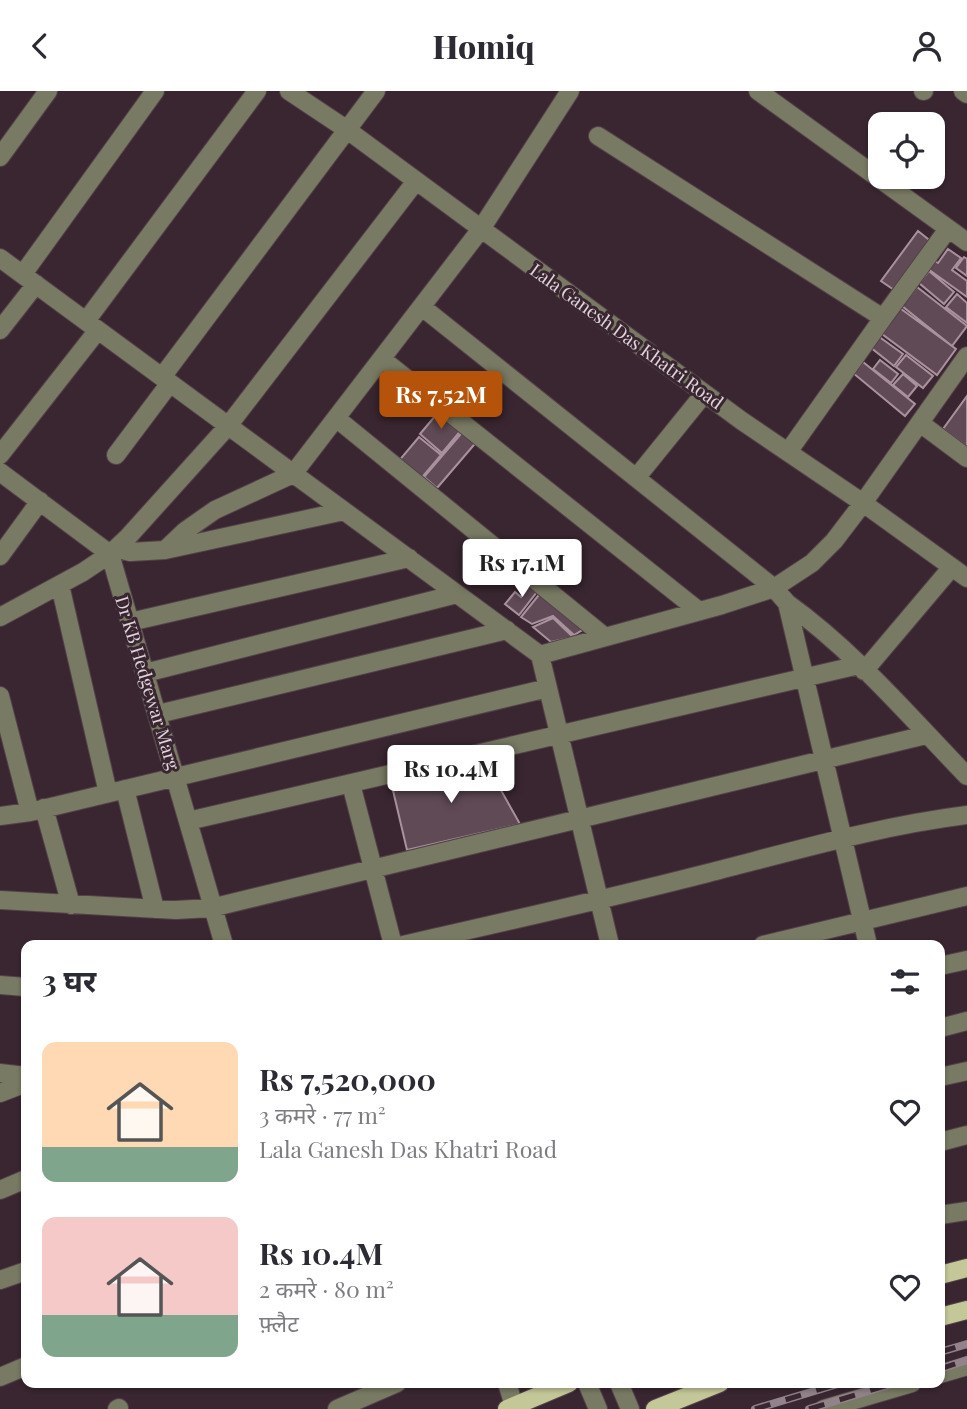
<!DOCTYPE html>
<html lang="hi">
<head>
<meta charset="utf-8">
<style>
	body { margin:0; font-family:"Playfair Display","Noto Sans Devanagari",serif; background:#f2f2f3; color:#2b2b33; height:100vh; display:flex; flex-direction:column; font-size:26px; white-space:nowrap }
	* { box-sizing:border-box; margin:0 }
	p { font-size:23px; color:#7c7c81 }
	.icon { flex:none; width:38px; height:38px; fill:none; stroke:currentColor; stroke-width:2; stroke-linecap:round; stroke-linejoin:round }
	.map { position:relative; flex:1; overflow:hidden }
	.details { position:absolute; left:21px; top:849px; width:924px; height:448px; display:flex; flex-direction:column; background:#fff; border-radius:14px; box-shadow:0 2px 5px #0004 }
	.details>* { flex:none }
	.tools { position:absolute; left:868px; top:21px; display:grid; gap:14px }
	.tools a { display:grid; place-items:center; width:77px; height:77px; border-radius:14px; background:#fff; box-shadow:0 2px 5px #0004; font-size:35px }
	.price { position:absolute; translate:-50% -60px; padding:0 16px; border-radius:7px; background:#fff; color:#222; font-size:23px; line-height:46px; filter:drop-shadow(0 2px 4px #0008) }
	.price::after { content:''; position:absolute; left:50%; top:42px; width:21px; height:16px; margin-left:-10px; background:inherit; clip-path:polygon(0 0,100% 0,50% 100%) }
	.price.on { background:#b45309; color:#fff }
	ul { padding:0; list-style:none }
	li { display:flex; align-items:center; gap:21px; height:175px; padding:0 21px }
	li span { display:grid; place-items:center; flex:none; width:196px; height:140px; border-radius:14px; color:#555 }
	li>.icon { margin-inline-start:auto }
	span .icon { width:84px; height:84px; fill:#fffc; stroke-width:1 }
	li b { font-size:30px }
	h2 { display:flex; justify-content:space-between; align-items:center; height:84px; padding:0 21px; font-size:30px }
	header { display:flex; justify-content:space-between; align-items:center; height:91px; padding:0 21px; background:#fff; font-size:32px; font-weight:800 }
	.map>svg:first-child { display:block }
</style>
</head>
<body>
<header><svg class="icon" aria-label="back" viewBox="0 0 24 24"><path d="M15 5l-7 7 7 7"/></svg>Homiq<svg class="icon" aria-label="person" viewBox="0 0 24 24"><circle cx="12" cy="8" r="4"/><path d="M4 21q1-7 8-7t8 7"/></svg></header>
<div class="map">
<svg width="967" height="1318" viewBox="0 0 967 1318">
	<rect width="100%" height="100%" fill="#392630"/>
	<!-- building -->
	<path fill="#5f4a55" stroke="#a9919e" stroke-width="2" d="M918,140l15,12 -36,49 -16,-11z
		M948,158l13,9 -9,12 15,11v16l-39,-28 7,-8 3,2z
		M964,166l3,2v17l-11,-8z
		M929,180l25,21 -10,12 -25,-21z
		M917,196l50,39 -15,20 -50,-40z
		M957,203l10,9v20l-21,-16z
		M897,215l59,43 -19,26 -59,-44z
		M878,245l25,18 -9,12 -24,-19z
		M906,264l27,21 -10,12 -27,-21z
		M880,269l18,14 -7,9 -18,-14z
		M863,271l52,42 -10,12 -52,-43z
		M903,283l14,12 -9,11 -15,-12z
		M967,305v51l-24,-18z
		M441,318l22,19 -21,25 -22,-19z
		M466,337l13,11 -42,49 -13,-11z
		M419,346l22,18 -22,26 -22,-18z
		M532,491l8,6 -21,27 -14,-11 10,-12 6,5z
		M542,500l42,38 -10,6 -21,-19 -21,8 -11,-7z
		M553,527l20,19 -22,5 -18,-15z
		M484,669l36,64 -113,26 -16,-68z"/>
	<g fill="none" stroke-linecap="round" stroke-linejoin="round">
		<defs>
			<path id="minor" d="M289,0l57,38 396,292 121,82 104,75
				M758,0l209,151
				M923,0h1
				M963,0l4,3
				M598,45l285,182 -95,134
				M0,66l48,-66
				M0,167l540,397 70,290
				M23,183l132,-183
				M422,216l352,281 13,15 81,342
				M883,227l65,-89
				M86,230l171,-230
				M0,239l36,-46
				M382,268l317,252
				M162,286l214,-286
				M336,327l269,219
				M920,332l47,35
				M0,364l98,-125
				M116,364l54,-72
				M0,381l110,82 114,391
				M636,387l68,-84
				M116,457l14,4 35,-2 179,-39
				M165,459l20,-19 30,-21 78,-36 188,-245 89,-138
				M0,465l40,-55
				M60,494l48,208
				M787,512c67,48 123,114 180,173
				M0,526l83,-45 27,-18 18,-17 100,-111 188,-245
				M130,531l279,-64
				M540,564l182,-50 52,-17 38,-25 22,-22 29,-38 104,-147
				M864,580l88,-104
				M145,582l312,-79
				M0,605l30,116
				M158,623l349,-84
				M351,693l42,161
				M125,698l30,120
				M44,717l27,97
				M0,725l30,-4 518,-124
				M188,730l671,-156
				M0,809l176,10 35,-2 715,-173
				M403,854c102,-23 203,-46 305,-72 86,-22 171,-47 259,-58
				M763,854l204,-49
				M940,875l27,-6
				M0,894l26,2
				M940,937l27,-7
				M0,982l26,3
				M940,986l27,-6
				M0,1002l26,-10
				M940,1051l27,-7
				M0,1099l26,-11
				M940,1124l27,-4
				M0,1189l26,-9
				M940,1283l27,-8
				M0,1286l26,-11
				M507,1292l7,23
				M587,1292l11,26
				M619,1292l11,26
				M117,1318l2,-1
				M337,1318l60,-26
				M824,1318l88,-26"/>
			<path id="major" d="M940,1184l27,-7
				M940,1226l27,-7
				M507,1318l62,-26
				M655,1318l65,-26"/>
		</defs>
		<!-- minor casing -->
		<use href="#minor" stroke="#54424b" stroke-width="20"/>
		<!-- major casing -->
		<use href="#major" stroke="#54424b" stroke-width="20"/>
		<!-- minor -->
		<use href="#minor" stroke="#787a63" stroke-width="18"/>
		<!-- major -->
		<use href="#major" stroke="#c4c797" stroke-width="18"/>
		<defs>
			<path id="rail" d="M940,1261l27,-8
				M940,1278l27,-9
				M755,1318l86,-26
				M809,1318l86,-26"/>
		</defs>
		<!-- rail casing -->
		<use href="#rail" stroke="#92828a" stroke-width="8"/>
		<!-- rail -->
		<use href="#rail" stroke="#392630" stroke-width="5" stroke-dasharray="16" stroke-linecap="butt"/>
	</g>
	<g text-anchor="middle" dominant-baseline="central" stroke-width="6" stroke-linejoin="round" paint-order="stroke">
		<!-- street labels -->
		<g font-size="18" fill="#e1d4db" stroke="#392630">
			<text transform="translate(627 245) rotate(36)">Lala Ganesh Das Khatri Road</text>
			<text transform="translate(148 592) rotate(73)">Dr KB Hedgewar Marg</text>
		</g>
	</g>
</svg>
<div class="tools">
<a><svg class="icon" aria-label="locate" viewBox="0 0 24 24"><circle cx="12" cy="12" r="6"/><path d="M12 2v4M12 18v4M2 12h4M18 12h4"/></svg></a>
</div>
<b class="price on" style="left:441px;top:340px">Rs 7.52M</b>
<b class="price" style="left:522px;top:508px">Rs 17.1M</b>
<b class="price" style="left:451px;top:714px">Rs 10.4M</b>
<section class="details">
<h2>3 घर<svg class="icon" aria-label="filters" viewBox="0 0 24 24"><path d="M4 7h16M4 17h16"/><circle cx="9" cy="7" r="2"/><circle cx="15" cy="17" r="2"/></svg></h2>
<ul>
<li><span style="background:linear-gradient(#ffd9b3 75%,#7fa58c 0)"><svg class="icon" aria-label="home" viewBox="0 0 24 24"><path d="M3 11l9-7 9 7M6 9v11h12V9"/></svg></span><div><b>Rs 7,520,000</b><p>3 कमरे · 77 m²</p><p>Lala Ganesh Das Khatri Road</p></div><svg class="icon" aria-label="heart" viewBox="0 0 24 24"><path d="M12 20l-8-8c-3-5 5-10 8-4 3-6 11-1 8 4z"/></svg></li>
<li><span style="background:linear-gradient(#f6c9c9 70%,#7fa58c 0)"><svg class="icon" aria-label="home" viewBox="0 0 24 24"><path d="M3 11l9-7 9 7M6 9v11h12V9"/></svg></span><div><b>Rs 10.4M</b><p>2 कमरे · 80 m²</p><p>फ़्लैट</p></div><svg class="icon" aria-label="heart" viewBox="0 0 24 24"><path d="M12 20l-8-8c-3-5 5-10 8-4 3-6 11-1 8 4z"/></svg></li>
</ul>
</section>
</div>
</body>
</html>
